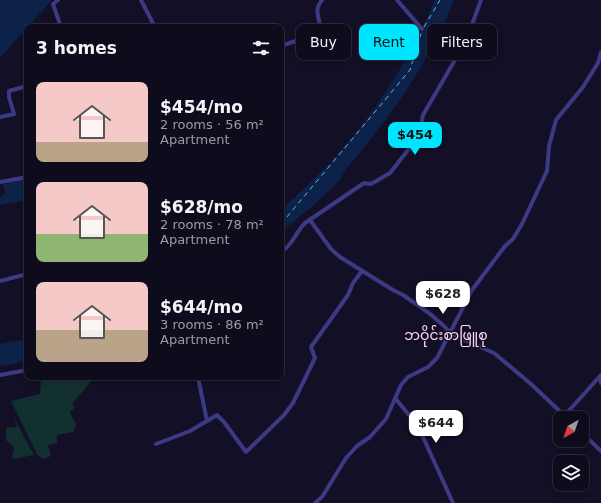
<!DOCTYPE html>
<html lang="en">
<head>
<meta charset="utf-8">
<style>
	body { margin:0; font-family:"DejaVu Sans","Noto Sans Myanmar",sans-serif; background:#171425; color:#f1f3f6; height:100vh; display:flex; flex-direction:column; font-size:15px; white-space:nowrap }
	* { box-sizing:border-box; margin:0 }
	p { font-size:13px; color:#9b9ba3 }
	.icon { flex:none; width:22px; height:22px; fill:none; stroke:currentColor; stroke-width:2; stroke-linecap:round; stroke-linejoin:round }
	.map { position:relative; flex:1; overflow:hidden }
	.panel { position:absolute; left:24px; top:24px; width:260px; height:356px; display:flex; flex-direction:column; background:#0e0b1c; border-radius:8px; box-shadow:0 2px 6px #0003,0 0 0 1px #2e2b3b }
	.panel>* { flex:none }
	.banner { position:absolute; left:296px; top:24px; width:245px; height:36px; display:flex; gap:8px }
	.needle { width:26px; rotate:220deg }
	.tools { position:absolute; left:553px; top:411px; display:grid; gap:8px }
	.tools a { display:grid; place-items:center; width:36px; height:36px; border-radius:8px; background:#0e0b1c; box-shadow:0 2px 6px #0003,0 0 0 1px #2e2b3b; font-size:20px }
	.price { position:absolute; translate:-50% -34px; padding:0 9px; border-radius:8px; background:#fff; color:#222; font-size:13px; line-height:26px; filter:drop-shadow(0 1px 2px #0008) }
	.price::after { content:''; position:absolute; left:50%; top:24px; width:12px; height:9px; margin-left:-6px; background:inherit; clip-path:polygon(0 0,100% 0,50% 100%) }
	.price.current { background:#00e5ff; color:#111 }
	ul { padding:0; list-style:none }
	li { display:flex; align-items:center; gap:12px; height:100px; padding:0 12px }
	li span { display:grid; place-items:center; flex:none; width:112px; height:80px; border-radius:8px; color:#555 }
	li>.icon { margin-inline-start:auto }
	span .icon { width:48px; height:48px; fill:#fffc; stroke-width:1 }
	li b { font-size:17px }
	h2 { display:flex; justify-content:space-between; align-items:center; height:48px; padding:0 12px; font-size:17px }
	.pill { padding:0 14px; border-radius:8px; background:#0e0b1c; box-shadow:0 2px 6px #0003,0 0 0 1px #2e2b3b; font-size:14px; line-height:36px }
	.pill.current { background:#00e5ff; color:#111 }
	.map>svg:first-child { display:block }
</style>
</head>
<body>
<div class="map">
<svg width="601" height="503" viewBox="0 0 601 503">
	<rect width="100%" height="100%" fill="#130f26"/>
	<!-- green -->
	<path fill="#12302f" d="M41,377h54l-23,27 3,3 -5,5 6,13 -3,7 -16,3v8l-9,2 3,11 -8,3 -5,-3 -27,-55 29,-7z
		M14,418l20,37 -20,4 -2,-1 2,-10 -8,-8v-12l11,-1z"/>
	<!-- water -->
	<path fill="#0c2248" d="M0,0h52l-52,58z
		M435,0h19c-23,60 -64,118 -106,167 -4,5 -7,12 -12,17 -17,18 -37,32 -55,49v-24c67,-55 121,-130 154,-209z
		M27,178v22l-27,5v-8l5,-4 -2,-9z
		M27,339v22l-27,5v-22z"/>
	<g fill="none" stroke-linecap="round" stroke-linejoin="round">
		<!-- ferry -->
		<path stroke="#62b6ff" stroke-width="1" stroke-dasharray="5 4" stroke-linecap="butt" d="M424,27l16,-27
			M281,224l129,-154 12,-40"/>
		<!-- minor -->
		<path stroke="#3d3a85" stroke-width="4" d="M58,0l-5,4 8,23
			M141,0l14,27
			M397,0l25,29
			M281,46l29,-10 10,-7c0,-12 -7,-19 2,-29
			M0,117l14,-3 -5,-17v-6l18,-5
			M0,182l27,-5
			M310,220l21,29 9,8 53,33 10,5 26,18 15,13 7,8 43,19 37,31 36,34
			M281,252c11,-6 15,-20 24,-29l59,-40 7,1 19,-11 29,-37 4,-21 43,-74 15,-41
			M0,281l27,-7
			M0,375l27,-5
			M600,376l1,7
			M198,377l9,44
			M395,398l23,28 35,77
			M564,416l37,-41
			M582,433l19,18
			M156,444l34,-13 27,-16 7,7 22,30 38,-37 9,-12 22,-45 -4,-11 37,-52 5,-12 9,-12
			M315,503l7,-6 24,-39 11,-12 13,-9 16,-18 15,-34 7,-8 20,-10 9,-9 35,-68 33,-44 8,-7 9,-15 25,-53 2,-25 7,-26 27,-33 15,-24 3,-11"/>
	</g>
	<g text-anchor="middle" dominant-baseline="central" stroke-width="3" stroke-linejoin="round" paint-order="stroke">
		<!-- quarter labels -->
		<g font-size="14" fill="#ffd6f0" stroke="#130f26">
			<text x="446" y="335">ဘဝိုင်းစာဖြူစု</text>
		</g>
	</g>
</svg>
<div class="tools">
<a><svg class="needle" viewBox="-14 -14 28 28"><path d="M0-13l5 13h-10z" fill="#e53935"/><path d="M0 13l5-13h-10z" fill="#9b9ba3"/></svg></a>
<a><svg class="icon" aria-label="layers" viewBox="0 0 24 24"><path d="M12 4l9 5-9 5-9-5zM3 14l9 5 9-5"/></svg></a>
</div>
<b class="price current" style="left:415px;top:156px">$454</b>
<b class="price" style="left:443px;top:315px">$628</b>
<b class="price" style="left:436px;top:444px">$644</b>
<div class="banner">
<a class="pill">Buy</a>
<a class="pill current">Rent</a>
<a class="pill">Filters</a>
</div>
<section class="panel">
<h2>3 homes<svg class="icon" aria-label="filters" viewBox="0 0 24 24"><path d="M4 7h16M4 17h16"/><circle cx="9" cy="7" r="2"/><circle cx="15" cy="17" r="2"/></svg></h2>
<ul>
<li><span style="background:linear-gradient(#f6c9c9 75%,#b9a48a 0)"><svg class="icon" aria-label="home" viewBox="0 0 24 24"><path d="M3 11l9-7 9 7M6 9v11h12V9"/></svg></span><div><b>$454/mo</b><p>2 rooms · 56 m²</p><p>Apartment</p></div></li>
<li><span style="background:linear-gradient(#f6c9c9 65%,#8fb573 0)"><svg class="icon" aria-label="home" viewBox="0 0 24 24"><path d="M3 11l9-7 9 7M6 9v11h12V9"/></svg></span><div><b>$628/mo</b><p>2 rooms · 78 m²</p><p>Apartment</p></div></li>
<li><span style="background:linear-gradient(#f6c9c9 60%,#b9a48a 0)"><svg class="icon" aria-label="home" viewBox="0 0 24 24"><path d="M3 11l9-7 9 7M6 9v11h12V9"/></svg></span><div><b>$644/mo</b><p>3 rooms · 86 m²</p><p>Apartment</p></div></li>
</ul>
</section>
</div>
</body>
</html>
